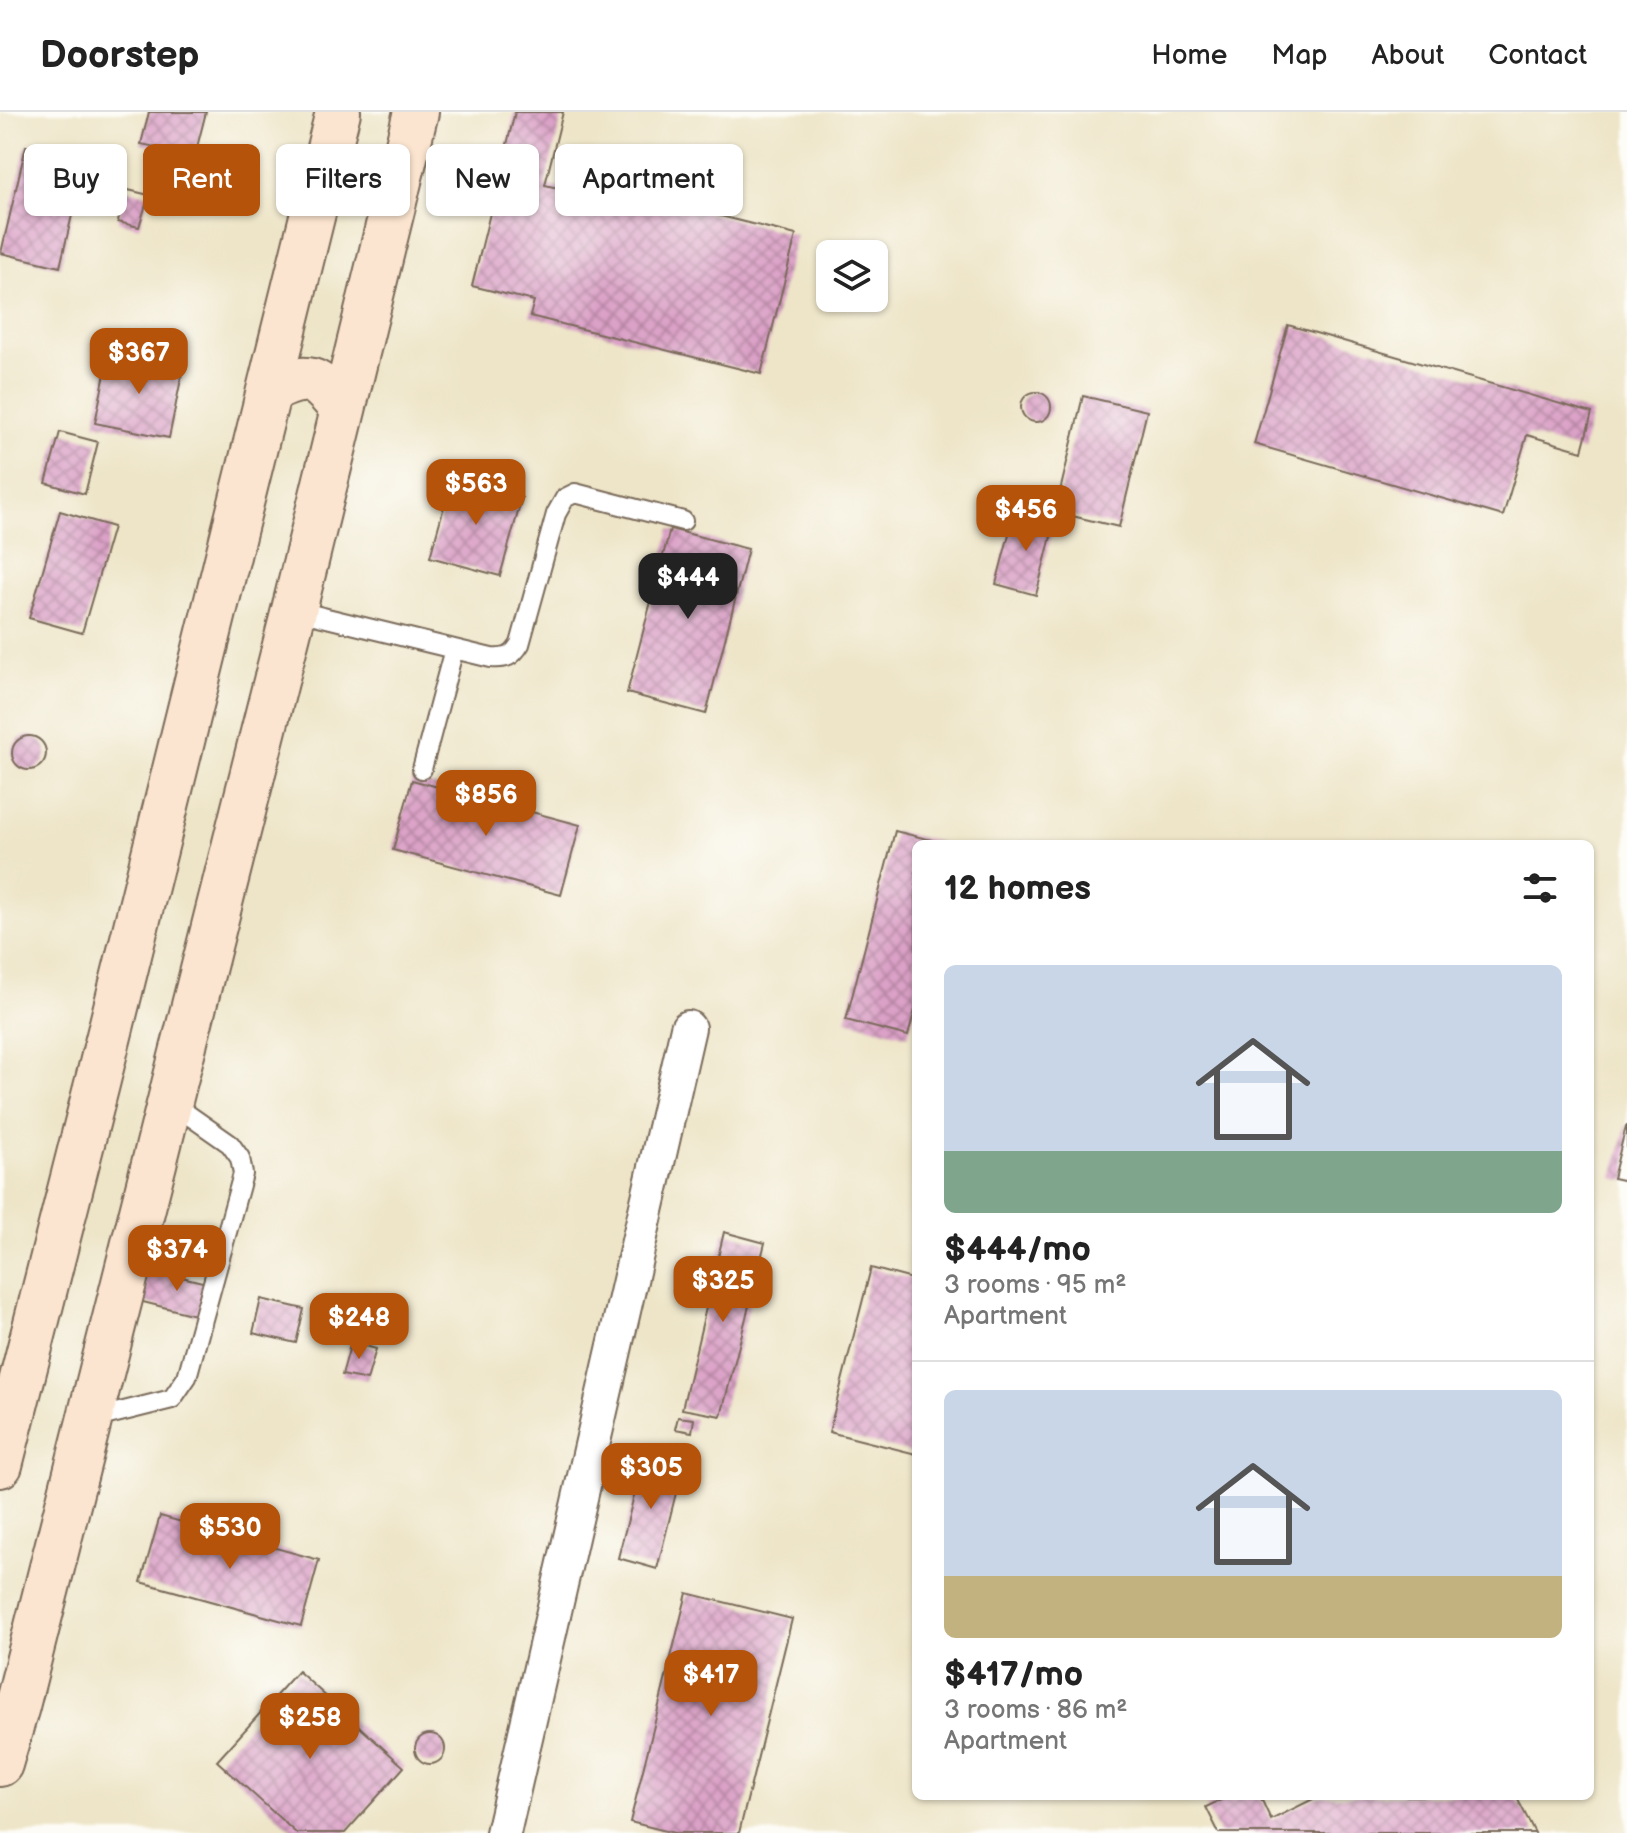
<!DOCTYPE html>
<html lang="en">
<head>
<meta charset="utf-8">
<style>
	body { margin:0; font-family:"Balsamiq Sans",sans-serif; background:#f2f2f2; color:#222; height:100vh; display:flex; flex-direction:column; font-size:30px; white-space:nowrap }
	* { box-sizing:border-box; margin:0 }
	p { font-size:26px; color:#767676 }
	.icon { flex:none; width:44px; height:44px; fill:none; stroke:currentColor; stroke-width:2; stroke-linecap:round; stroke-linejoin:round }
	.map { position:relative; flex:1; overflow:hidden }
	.side { position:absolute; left:912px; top:728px; width:682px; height:960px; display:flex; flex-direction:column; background:#fff; border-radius:12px; box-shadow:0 2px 6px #0004 }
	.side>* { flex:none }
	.guide { position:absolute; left:24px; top:32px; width:760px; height:72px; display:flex; gap:16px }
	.tools { position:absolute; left:816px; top:128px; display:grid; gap:16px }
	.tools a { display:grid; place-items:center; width:72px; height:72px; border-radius:12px; background:#fff; box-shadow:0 2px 6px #0004; font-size:40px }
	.price { position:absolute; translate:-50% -68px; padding:0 18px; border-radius:16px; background:#b45309; color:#fff; font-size:26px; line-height:52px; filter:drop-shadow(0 2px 4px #0008) }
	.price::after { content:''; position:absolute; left:50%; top:48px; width:24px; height:18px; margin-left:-12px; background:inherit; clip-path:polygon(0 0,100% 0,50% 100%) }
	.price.selected { background:#222; color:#fff }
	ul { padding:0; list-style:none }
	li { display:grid; align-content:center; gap:16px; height:424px; padding:0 32px }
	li+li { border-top:2px solid #e0e0e0 }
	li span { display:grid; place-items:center; height:248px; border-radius:12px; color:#555 }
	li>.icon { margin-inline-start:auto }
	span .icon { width:144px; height:144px; fill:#fffc; stroke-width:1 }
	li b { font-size:34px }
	h2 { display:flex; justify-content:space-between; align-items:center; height:96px; padding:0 32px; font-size:34px }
	.pill { padding:0 28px; border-radius:12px; background:#fff; box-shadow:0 2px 6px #0004; font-size:28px; line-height:72px }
	.pill.selected { background:#b45309; color:#fff }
	header { display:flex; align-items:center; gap:48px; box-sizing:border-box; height:112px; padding:0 40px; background:#fff; border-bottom:2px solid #e0e0e0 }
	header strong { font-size:38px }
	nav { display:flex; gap:44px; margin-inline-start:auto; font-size:28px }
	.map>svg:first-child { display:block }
</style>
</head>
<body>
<header>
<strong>Doorstep</strong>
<nav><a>Home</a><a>Map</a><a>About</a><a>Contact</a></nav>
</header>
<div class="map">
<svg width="1627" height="1721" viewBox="0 0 1627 1721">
	<defs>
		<pattern id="building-cross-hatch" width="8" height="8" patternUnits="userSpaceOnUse" patternTransform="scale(2)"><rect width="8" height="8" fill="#dba1c7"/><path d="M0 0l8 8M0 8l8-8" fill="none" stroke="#b383a1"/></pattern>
	</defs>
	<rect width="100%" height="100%" fill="#fdfcf7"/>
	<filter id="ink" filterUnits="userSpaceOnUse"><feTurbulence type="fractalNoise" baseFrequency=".0125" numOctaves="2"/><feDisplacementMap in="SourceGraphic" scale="16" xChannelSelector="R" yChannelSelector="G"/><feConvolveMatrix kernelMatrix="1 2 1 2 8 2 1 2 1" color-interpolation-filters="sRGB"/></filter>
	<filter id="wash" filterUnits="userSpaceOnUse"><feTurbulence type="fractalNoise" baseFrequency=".006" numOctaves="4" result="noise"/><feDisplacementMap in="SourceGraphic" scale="32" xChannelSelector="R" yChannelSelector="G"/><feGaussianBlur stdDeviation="1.8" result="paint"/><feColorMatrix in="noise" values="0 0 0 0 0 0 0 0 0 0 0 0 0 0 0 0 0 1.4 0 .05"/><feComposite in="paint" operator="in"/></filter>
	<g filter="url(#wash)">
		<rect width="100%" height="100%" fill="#eee5c8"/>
		<g id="blocks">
			<!-- building -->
			<path fill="url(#building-cross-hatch)" d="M149,0h57l-11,43 -54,-11z
				M515,0h48l-18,73 30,7 3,-12 218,55 -35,139 -231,-58 4,-15 -62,-15z
				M26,34l59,13 -25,108 -59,-14z
				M124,77l25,6 -10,32 -21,-5z
				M1288,213l304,88 -10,38 -55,-16 -24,81 -249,-72z
				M109,242l74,15 -14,69 -74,-15z
				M1021 295a15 15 0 1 1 30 0a15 15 0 1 1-30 0Z
				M1083,284l64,15 -28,116 -64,-15z
				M60,320l38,10 -13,52 -39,-11z
				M452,366l70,20 -22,78 -70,-19z
				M60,399l53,16 -31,106 -53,-15z
				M1015,399l40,10 -19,74 -40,-11z
				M670,417l78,20 -42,165 -79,-21z
				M12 641a17 17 0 1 1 34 0a17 17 0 1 1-34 0Z
				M412,668l168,45 -19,70 -168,-45z
				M895,719l48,12 -27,1v162l-8,30 -62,-16z
				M1626,1014h1v55l-14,-3z
				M724,1120l41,11 -44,173 -39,-7z
				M871,1156l45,12v174l-87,-22z
				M148,1157l67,16 -8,33 -68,-17z
				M261,1187l43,10 -8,34 -43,-10z
				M351,1230l25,7 -9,31 -25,-5z
				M678,1305l16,2 -2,13 -17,-3z
				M645,1341l38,12 -26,104 -39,-11z
				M160,1404l159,44 -18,66 -160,-44z
				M687,1481l105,26 -53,214h-65l-44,-11z
				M298,1559l106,96 -59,66h-49l-79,-72z
				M415 1637a15 15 0 1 1 30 0a15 15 0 1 1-30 0Z
				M1229,1684h31l11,24 48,-24h197l19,37h-316l-13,-26z"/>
		</g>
	</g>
	<g filter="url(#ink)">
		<use href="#blocks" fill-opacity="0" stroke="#7a6b5a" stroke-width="2"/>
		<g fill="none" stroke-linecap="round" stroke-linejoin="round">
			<defs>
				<path id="lane" d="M294,498l197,48c15,1 21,-1 29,-14l36,-130 9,-16 10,-5 108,28
					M422,657l32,-120
					M92,1307l80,-20 15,-22 56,-203 -3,-16 -10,-14 -60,-42"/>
				<path id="street" d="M503,1721l185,-805"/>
				<path id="secondary" d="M269,279c41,-19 46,-15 74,19
					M0,1353l97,-381 241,-972
					M0,1652l17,-58 277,-1096 122,-498"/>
			</defs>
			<!-- lane casing -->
			<use href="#lane" stroke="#7a6b5a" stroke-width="22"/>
			<!-- street casing -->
			<use href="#street" stroke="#7a6b5a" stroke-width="38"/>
			<!-- secondary casing -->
			<use href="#secondary" stroke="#7a6b5a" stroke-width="48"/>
			<!-- lane -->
			<use href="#lane" stroke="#fff" stroke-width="18"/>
			<!-- street -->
			<use href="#street" stroke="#fff" stroke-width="34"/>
			<!-- secondary -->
			<use href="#secondary" stroke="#fce5d0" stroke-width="44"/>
		</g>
	</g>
</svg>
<div class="tools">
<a><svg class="icon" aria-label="layers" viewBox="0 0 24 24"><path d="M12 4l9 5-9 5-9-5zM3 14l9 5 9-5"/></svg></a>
</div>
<b class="price" style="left:139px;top:284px">$367</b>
<b class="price" style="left:476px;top:415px">$563</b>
<b class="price" style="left:1026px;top:441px">$456</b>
<b class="price selected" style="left:688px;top:509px">$444</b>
<b class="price" style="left:486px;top:726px">$856</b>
<b class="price" style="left:177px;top:1181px">$374</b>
<b class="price" style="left:723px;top:1212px">$325</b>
<b class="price" style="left:359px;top:1249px">$248</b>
<b class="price" style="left:651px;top:1399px">$305</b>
<b class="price" style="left:230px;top:1459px">$530</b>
<b class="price" style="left:711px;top:1606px">$417</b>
<b class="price" style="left:310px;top:1649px">$258</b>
<div class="guide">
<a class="pill">Buy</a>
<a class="pill selected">Rent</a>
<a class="pill">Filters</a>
<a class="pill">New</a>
<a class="pill">Apartment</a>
</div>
<section class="side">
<h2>12 homes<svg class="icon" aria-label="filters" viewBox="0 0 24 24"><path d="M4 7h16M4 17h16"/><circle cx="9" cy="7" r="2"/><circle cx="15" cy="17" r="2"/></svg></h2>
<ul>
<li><span style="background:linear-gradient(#c9d6e8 75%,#7fa58c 0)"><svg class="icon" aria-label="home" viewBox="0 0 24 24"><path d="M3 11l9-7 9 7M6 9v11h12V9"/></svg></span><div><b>$444/mo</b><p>3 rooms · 95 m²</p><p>Apartment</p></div></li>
<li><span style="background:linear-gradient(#c9d6e8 75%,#c2b280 0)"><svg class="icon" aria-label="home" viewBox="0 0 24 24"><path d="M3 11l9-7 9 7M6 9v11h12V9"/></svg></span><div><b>$417/mo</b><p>3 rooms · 86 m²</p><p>Apartment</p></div></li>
</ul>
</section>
</div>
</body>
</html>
